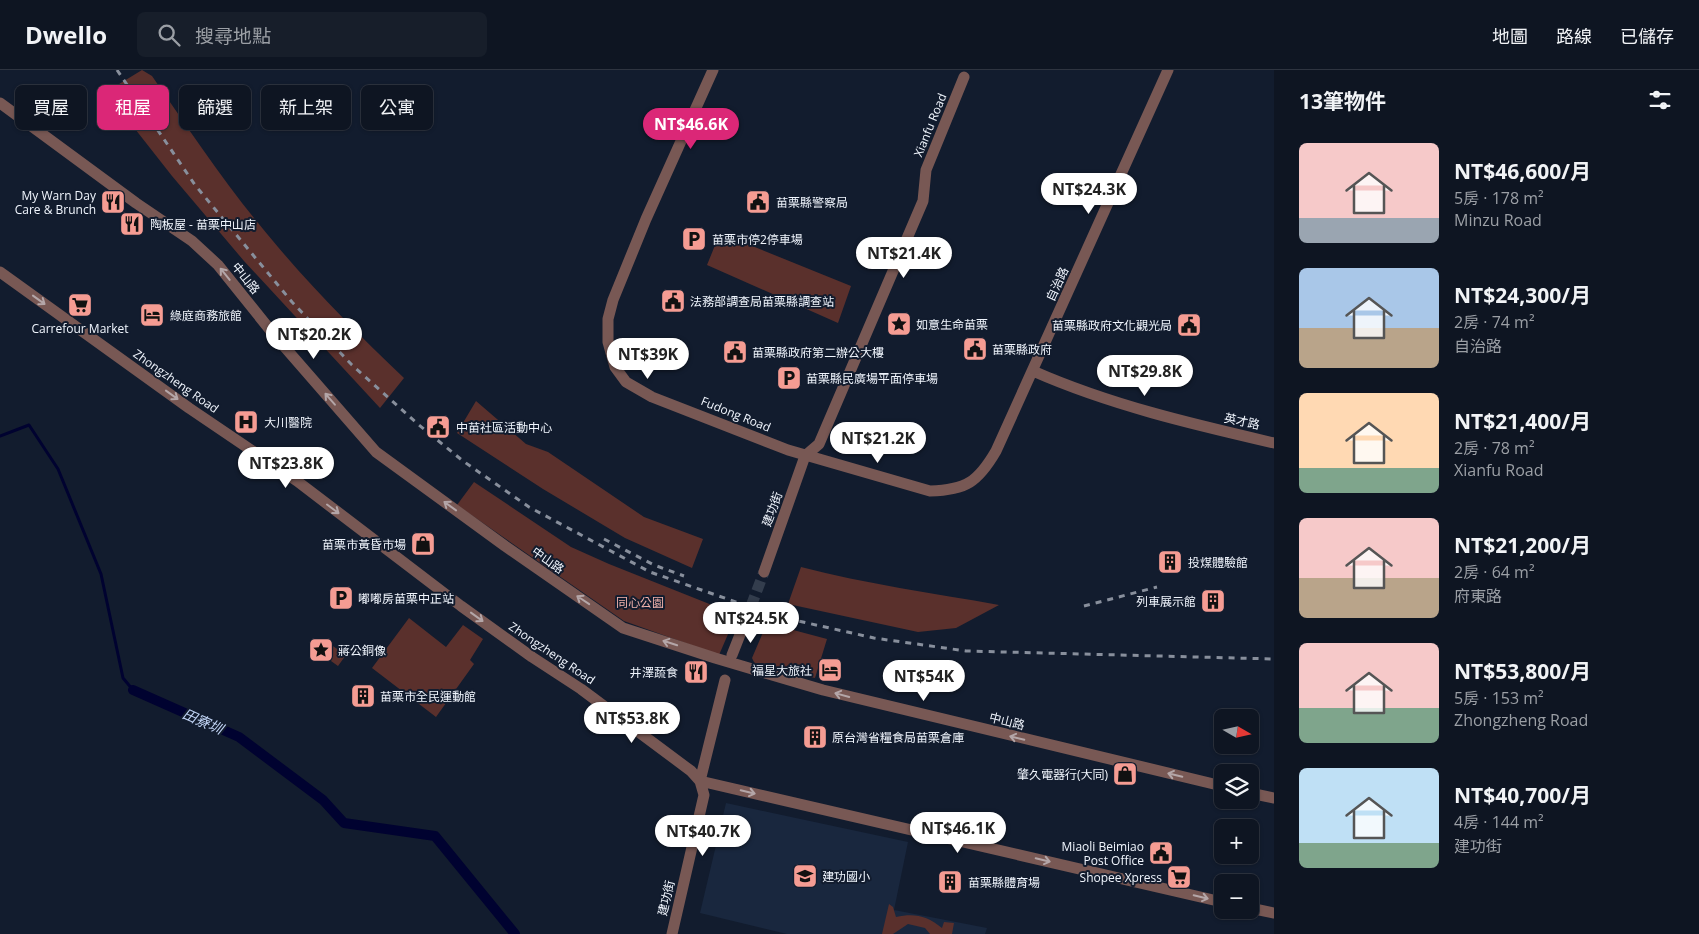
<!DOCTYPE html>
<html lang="zh-TW">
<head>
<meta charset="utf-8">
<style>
	body { margin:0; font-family:"Open Sans","Noto Sans TC",sans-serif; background:#171e2a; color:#f1f3f6; height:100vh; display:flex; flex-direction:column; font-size:19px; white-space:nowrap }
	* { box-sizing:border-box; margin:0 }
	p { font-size:16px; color:#9b9fa5 }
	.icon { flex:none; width:28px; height:28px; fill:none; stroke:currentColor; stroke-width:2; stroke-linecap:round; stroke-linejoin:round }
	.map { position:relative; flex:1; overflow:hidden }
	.drawer { display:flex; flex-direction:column; background:#0e1522; width:425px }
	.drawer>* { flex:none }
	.banner { position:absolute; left:15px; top:15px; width:475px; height:45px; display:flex; gap:10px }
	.needle { width:32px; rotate:99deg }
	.tools { position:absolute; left:1214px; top:639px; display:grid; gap:10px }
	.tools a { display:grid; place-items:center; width:45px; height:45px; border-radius:8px; background:#0e1522; box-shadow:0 1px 4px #0004,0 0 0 1px #2e3440; font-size:25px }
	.price { position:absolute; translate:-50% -42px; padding:0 11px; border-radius:18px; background:#fff; color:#222; font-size:16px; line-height:32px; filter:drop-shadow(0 1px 2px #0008) }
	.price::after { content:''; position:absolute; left:50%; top:30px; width:15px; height:11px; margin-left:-8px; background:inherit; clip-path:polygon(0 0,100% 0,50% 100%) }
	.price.selected { background:#db2777; color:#fff }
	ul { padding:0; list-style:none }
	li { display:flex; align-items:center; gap:15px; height:125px; padding:0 25px }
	li span { display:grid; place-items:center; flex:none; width:140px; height:100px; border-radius:8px; color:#555 }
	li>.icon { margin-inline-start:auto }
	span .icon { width:60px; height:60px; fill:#fffc; stroke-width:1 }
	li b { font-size:21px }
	h2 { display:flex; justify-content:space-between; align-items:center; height:60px; padding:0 25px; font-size:21px }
	.pill { padding:0 18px; border-radius:8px; background:#0e1522; box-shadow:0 1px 4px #0004,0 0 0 1px #2e3440; font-size:18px; line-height:45px }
	.pill.selected { background:#db2777; color:#fff }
	header { display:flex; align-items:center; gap:30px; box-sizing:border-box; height:70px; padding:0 25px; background:#0e1522; border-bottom:1px solid #2e3440 }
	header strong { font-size:24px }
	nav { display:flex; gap:28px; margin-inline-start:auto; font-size:18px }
	.search { width:350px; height:45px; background:#171e2a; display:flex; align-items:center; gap:12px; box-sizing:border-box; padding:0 18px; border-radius:8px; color:#9b9fa5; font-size:19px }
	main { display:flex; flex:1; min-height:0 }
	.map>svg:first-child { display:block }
</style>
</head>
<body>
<header>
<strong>Dwello</strong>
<div class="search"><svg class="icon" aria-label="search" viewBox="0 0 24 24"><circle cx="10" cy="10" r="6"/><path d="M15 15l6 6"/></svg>搜尋地點</div>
<nav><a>地圖</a><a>路線</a><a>已儲存</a></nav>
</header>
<main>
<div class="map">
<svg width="1274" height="864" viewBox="0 0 1274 864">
	<rect width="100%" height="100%" fill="#121c2e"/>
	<!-- built -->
	<path fill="#19273e" d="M726,733l182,39 -14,68 93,18 -2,6h-198l-87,-21z"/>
	<!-- green -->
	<path fill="#5a302c" d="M142,0l10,6c40,58 80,118 126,171 39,46 82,89 126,131l-24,30 -136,-147 -72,-85 -66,-84z
		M720,163l131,53 -13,37 -131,-58z
		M476,331l50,43 22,8 96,65 59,22 -11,29 -67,-30 -82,-49 -86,-56z
		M474,412l97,65 38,17 118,47 8,7 -16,37 -95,-34 -167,-116z
		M801,497c65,17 132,26 198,38l-43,23 -38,4 -130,-28z
		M409,548l37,29 17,-22 20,14 -13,21 4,4 -38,53 -64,-49z
		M767,553l60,16 -12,39 -60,-14 -3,-6z
		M324,570l22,15 -8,11 -21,-15z
		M889,834l4,3 3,10c19,-4 31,-1 46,11l2,-6 10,1 -2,11h-22l-5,-6 -17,-4 -15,10h-11z"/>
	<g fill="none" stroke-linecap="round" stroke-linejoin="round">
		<!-- stream -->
		<path stroke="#000230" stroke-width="3" d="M0,366l29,-11 29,44 43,105 22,104 10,12"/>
		<!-- canal -->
		<path stroke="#000230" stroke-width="10" d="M133,620l106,47 84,63 21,23 91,13 80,98"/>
		<!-- tertiary-tunnel -->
		<path stroke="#333d4d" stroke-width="11" stroke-dasharray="11 5.5" stroke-linecap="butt" d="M745,552l19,-50"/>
		<!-- tertiary -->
		<path stroke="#785854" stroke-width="11" d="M713,0l-67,149 -33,81 -5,19v23l7,25 11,15 26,15 136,53 142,41c36,-1 48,-9 66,-40l172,-381
			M0,33l136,100 56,38 26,24 57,71 101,116 129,94 118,82 92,30 108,32 399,96
			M0,202l189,136 108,73 164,125 71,51 49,32 110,82 9,10 522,121
			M1033,301c77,34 159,53 241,72
			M805,386l14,-12 104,-243 3,-31 38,-93
			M764,502l41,-116
			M732,585l13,-33
			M700,711l25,-101
			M1250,723l24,5
			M1250,838l24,5
			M672,864l32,-139 -4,-14"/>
		<!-- rail -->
		<path stroke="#888f9c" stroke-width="3" stroke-dasharray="6 6" stroke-linecap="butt" d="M117,0l78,115 97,117 60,63 67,60 44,36 66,46 121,65 126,44 98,22 92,13 308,8
			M604,469l50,26 30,11
			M1084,536l73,-19"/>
	</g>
	<!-- one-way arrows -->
	<defs><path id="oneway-shaft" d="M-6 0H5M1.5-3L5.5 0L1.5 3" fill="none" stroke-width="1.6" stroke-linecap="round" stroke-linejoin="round" transform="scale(1.25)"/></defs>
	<g stroke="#b4a6a8">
		<use href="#oneway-shaft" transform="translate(225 204) rotate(-129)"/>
		<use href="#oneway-shaft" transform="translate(39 230) rotate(36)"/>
		<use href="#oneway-shaft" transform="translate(172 325) rotate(36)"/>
		<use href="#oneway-shaft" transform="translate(330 329) rotate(-131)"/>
		<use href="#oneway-shaft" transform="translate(450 436) rotate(-144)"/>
		<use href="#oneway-shaft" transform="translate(333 439) rotate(37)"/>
		<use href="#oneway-shaft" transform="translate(583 530) rotate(-146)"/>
		<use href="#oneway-shaft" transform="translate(477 547) rotate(36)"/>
		<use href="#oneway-shaft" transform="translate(670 573) rotate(-162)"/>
		<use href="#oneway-shaft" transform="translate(842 625) rotate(-165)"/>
		<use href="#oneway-shaft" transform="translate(1017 668) rotate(-166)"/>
		<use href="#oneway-shaft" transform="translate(1175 705) rotate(-167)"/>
		<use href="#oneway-shaft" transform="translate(748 722) rotate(13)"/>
		<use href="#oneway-shaft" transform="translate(1043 790) rotate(13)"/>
		<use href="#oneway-shaft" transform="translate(1201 827) rotate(13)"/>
	</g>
	<!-- icons -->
	<defs>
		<symbol id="restaurant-square" viewBox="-11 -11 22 22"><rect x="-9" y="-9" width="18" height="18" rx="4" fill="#f59c93" stroke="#121c2e"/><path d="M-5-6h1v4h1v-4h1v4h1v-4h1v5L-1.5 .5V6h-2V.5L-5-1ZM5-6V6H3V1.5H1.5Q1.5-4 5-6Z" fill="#111"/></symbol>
		<symbol id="civic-square" viewBox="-11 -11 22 22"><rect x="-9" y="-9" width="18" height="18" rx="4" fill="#f59c93" stroke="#121c2e"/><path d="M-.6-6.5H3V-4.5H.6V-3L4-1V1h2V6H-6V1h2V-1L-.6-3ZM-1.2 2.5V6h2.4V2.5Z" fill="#111"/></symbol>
		<symbol id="parking-square" viewBox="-11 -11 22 22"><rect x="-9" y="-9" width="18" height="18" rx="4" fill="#f59c93" stroke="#121c2e"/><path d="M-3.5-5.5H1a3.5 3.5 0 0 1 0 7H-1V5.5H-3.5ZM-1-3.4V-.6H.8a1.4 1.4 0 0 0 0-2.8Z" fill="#111"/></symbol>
		<symbol id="supermarket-square" viewBox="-11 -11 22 22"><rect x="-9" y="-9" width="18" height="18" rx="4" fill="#f59c93" stroke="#121c2e"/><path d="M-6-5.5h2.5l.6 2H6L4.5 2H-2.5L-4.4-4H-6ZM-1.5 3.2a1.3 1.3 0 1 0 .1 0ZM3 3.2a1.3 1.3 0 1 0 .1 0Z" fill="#111"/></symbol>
		<symbol id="hotel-square" viewBox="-11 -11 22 22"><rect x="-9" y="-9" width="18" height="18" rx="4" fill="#f59c93" stroke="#121c2e"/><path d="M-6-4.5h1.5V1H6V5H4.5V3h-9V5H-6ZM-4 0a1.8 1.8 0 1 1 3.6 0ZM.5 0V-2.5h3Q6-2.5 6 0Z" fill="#111"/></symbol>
		<symbol id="sight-square" viewBox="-11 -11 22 22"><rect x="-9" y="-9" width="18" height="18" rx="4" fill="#f59c93" stroke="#121c2e"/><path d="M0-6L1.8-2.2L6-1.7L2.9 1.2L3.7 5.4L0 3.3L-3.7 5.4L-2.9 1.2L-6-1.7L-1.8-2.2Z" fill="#111"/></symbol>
		<symbol id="hospital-square" viewBox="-11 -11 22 22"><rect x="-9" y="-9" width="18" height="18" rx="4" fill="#f59c93" stroke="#121c2e"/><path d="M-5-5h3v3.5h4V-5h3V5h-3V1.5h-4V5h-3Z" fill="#111"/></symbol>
		<symbol id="shop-square" viewBox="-11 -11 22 22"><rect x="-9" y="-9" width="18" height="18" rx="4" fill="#f59c93" stroke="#121c2e"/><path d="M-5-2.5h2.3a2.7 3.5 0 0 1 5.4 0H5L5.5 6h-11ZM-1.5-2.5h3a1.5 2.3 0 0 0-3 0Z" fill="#111"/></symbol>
		<symbol id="building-square" viewBox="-11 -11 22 22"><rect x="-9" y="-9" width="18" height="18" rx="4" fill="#f59c93" stroke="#121c2e"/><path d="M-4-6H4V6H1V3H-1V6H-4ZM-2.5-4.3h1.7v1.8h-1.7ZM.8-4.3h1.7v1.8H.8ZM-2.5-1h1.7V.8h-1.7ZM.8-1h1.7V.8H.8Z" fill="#111"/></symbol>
		<symbol id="school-square" viewBox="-11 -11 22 22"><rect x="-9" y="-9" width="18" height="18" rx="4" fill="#f59c93" stroke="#121c2e"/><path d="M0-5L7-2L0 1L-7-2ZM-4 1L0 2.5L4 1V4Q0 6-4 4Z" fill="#111"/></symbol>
	</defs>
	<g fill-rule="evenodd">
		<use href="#restaurant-square" x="99" y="118" width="28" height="28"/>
		<use href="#civic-square" x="744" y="118" width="28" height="28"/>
		<use href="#restaurant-square" x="118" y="140" width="28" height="28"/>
		<use href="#parking-square" x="680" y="155" width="28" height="28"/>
		<use href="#civic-square" x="659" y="217" width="28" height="28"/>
		<use href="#supermarket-square" x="66" y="221" width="28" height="28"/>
		<use href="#hotel-square" x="138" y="231" width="28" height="28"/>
		<use href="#sight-square" x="885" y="240" width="28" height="28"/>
		<use href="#civic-square" x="1175" y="241" width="28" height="28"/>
		<use href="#civic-square" x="961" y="265" width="28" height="28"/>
		<use href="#civic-square" x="721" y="268" width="28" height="28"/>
		<use href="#parking-square" x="775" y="294" width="28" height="28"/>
		<use href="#hospital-square" x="232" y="338" width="28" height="28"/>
		<use href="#civic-square" x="424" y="343" width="28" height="28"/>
		<use href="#shop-square" x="409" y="460" width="28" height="28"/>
		<use href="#building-square" x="1156" y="478" width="28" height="28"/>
		<use href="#parking-square" x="327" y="514" width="28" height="28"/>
		<use href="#building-square" x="1199" y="517" width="28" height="28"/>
		<use href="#sight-square" x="307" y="566" width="28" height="28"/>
		<use href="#hotel-square" x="816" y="586" width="28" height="28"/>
		<use href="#restaurant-square" x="682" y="588" width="28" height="28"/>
		<use href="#building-square" x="349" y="612" width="28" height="28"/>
		<use href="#building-square" x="801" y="653" width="28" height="28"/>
		<use href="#shop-square" x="1111" y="690" width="28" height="28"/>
		<use href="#civic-square" x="1147" y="769" width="28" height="28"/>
		<use href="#school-square" x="791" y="792" width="28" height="28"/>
		<use href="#supermarket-square" x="1165" y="793" width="28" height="28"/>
		<use href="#building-square" x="936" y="798" width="28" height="28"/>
	</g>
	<g text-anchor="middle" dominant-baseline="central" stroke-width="4" stroke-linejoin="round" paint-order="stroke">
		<!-- street labels -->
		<g font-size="12" fill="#f0f5fd" stroke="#121c2e">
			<text transform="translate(930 55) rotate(-68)">Xianfu Road</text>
			<text transform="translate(246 208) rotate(51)">中山路</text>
			<text transform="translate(1057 214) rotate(-65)">自治路</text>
			<text transform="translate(176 311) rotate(35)">Zhongzheng Road</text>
			<text transform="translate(736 344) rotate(22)">Fudong Road</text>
			<text transform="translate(1242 351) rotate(12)">英才路</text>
			<text transform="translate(772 439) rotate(-70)">建功街</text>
			<text transform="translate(548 490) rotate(35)">中山路</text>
			<text transform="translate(552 583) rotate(34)">Zhongzheng Road</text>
			<text transform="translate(1007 651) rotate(14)">中山路</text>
			<text transform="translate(666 828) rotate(-77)">建功街</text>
		</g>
		<!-- poi labels -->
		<g font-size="12" fill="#f0f5fd" stroke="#121c2e" text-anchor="start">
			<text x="96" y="125" text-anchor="end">My Warn Day<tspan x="96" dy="14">Care &amp; Brunch</tspan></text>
			<text x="776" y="132">苗栗縣警察局</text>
			<text x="150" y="154">陶板屋 - 苗栗中山店</text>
			<text x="712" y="169">苗栗市停2停車場</text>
			<text x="690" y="231">法務部調查局苗栗縣調查站</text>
			<text x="170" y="245">綠庭商務旅館</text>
			<text x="916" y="254">如意生命苗栗</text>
			<text x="1172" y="255" text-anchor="end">苗栗縣政府文化觀光局</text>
			<text x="80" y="258" text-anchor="middle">Carrefour Market</text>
			<text x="992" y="279">苗栗縣政府</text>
			<text x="752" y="282">苗栗縣政府第二辦公大樓</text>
			<text x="806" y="308">苗栗縣民廣場平面停車場</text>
			<text x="264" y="352">大川醫院</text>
			<text x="456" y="357">中苗社區活動中心</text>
			<text x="406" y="474" text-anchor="end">苗栗市黃昏市場</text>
			<text x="1188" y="492">投煤體驗館</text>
			<text x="358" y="528">嘟嘟房苗栗中正站</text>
			<text x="1196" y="531" text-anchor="end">列車展示館</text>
			<text x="338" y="580">蔣公銅像</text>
			<text x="812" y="600" text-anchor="end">福星大旅社</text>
			<text x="678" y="602" text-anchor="end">井澤蔬食</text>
			<text x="380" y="626">苗栗市全民運動館</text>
			<text x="832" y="667">原台灣省糧食局苗栗倉庫</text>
			<text x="1108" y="704" text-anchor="end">肇久電器行(大同)</text>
			<text x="1144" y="776" text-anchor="end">Miaoli Beimiao<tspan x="1144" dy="14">Post Office</tspan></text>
			<text x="822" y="806">建功國小</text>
			<text x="1162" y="807" text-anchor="end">Shopee Xpress</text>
			<text x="968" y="812">苗栗縣體育場</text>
		</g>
		<!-- park labels -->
		<g font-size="12" fill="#f3b3ac" stroke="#121c2e">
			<text x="640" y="532">同心公園</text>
		</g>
		<!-- water labels -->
		<g font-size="14" font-style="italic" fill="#c1d4f5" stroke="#121c2e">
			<text transform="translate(203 651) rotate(24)">田寮圳</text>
		</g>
	</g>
</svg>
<div class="tools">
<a><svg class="needle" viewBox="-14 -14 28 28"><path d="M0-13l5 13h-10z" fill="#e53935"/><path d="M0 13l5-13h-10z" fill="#9b9fa5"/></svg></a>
<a><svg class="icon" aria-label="layers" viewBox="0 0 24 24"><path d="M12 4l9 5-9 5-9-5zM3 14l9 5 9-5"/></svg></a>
<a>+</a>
<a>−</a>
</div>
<b class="price selected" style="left:691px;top:80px">NT$46.6K</b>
<b class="price" style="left:1089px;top:145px">NT$24.3K</b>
<b class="price" style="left:904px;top:209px">NT$21.4K</b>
<b class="price" style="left:314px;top:290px">NT$20.2K</b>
<b class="price" style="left:648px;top:310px">NT$39K</b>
<b class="price" style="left:1145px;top:327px">NT$29.8K</b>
<b class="price" style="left:878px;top:394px">NT$21.2K</b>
<b class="price" style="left:286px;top:419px">NT$23.8K</b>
<b class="price" style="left:751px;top:574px">NT$24.5K</b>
<b class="price" style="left:924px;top:632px">NT$54K</b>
<b class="price" style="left:632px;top:674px">NT$53.8K</b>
<b class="price" style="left:958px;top:784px">NT$46.1K</b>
<b class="price" style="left:703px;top:787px">NT$40.7K</b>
<div class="banner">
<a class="pill">買屋</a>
<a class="pill selected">租屋</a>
<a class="pill">篩選</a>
<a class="pill">新上架</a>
<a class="pill">公寓</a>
</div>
</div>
<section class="drawer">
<h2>13筆物件<svg class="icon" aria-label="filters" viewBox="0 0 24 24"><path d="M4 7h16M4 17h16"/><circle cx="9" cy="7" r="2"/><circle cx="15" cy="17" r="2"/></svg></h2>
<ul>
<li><span style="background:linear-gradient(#f6c9c9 75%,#9aa5b1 0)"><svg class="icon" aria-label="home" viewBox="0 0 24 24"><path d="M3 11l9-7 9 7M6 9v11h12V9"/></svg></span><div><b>NT$46,600/月</b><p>5房 · 178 m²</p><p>Minzu Road</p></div></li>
<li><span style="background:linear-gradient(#a9c7e8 60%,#b9a48a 0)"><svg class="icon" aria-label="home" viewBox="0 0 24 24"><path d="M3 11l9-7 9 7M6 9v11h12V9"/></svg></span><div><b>NT$24,300/月</b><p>2房 · 74 m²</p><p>自治路</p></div></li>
<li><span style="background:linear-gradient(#ffd9b3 75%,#7fa58c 0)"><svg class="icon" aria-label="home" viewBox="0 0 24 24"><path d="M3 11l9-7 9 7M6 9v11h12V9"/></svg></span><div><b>NT$21,400/月</b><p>2房 · 78 m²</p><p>Xianfu Road</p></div></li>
<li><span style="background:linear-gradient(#f6c9c9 60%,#b9a48a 0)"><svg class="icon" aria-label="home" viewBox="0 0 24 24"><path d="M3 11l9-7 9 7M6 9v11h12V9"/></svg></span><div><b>NT$21,200/月</b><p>2房 · 64 m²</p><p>府東路</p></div></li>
<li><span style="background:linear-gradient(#f6c9c9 65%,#7fa58c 0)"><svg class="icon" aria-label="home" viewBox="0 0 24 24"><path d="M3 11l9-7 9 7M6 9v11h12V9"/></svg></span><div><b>NT$53,800/月</b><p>5房 · 153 m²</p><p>Zhongzheng Road</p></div></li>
<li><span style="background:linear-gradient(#bfe0f5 75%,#7fa58c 0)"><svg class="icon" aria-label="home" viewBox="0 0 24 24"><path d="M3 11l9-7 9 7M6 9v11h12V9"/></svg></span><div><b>NT$40,700/月</b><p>4房 · 144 m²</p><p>建功街</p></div></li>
</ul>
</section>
</main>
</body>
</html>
